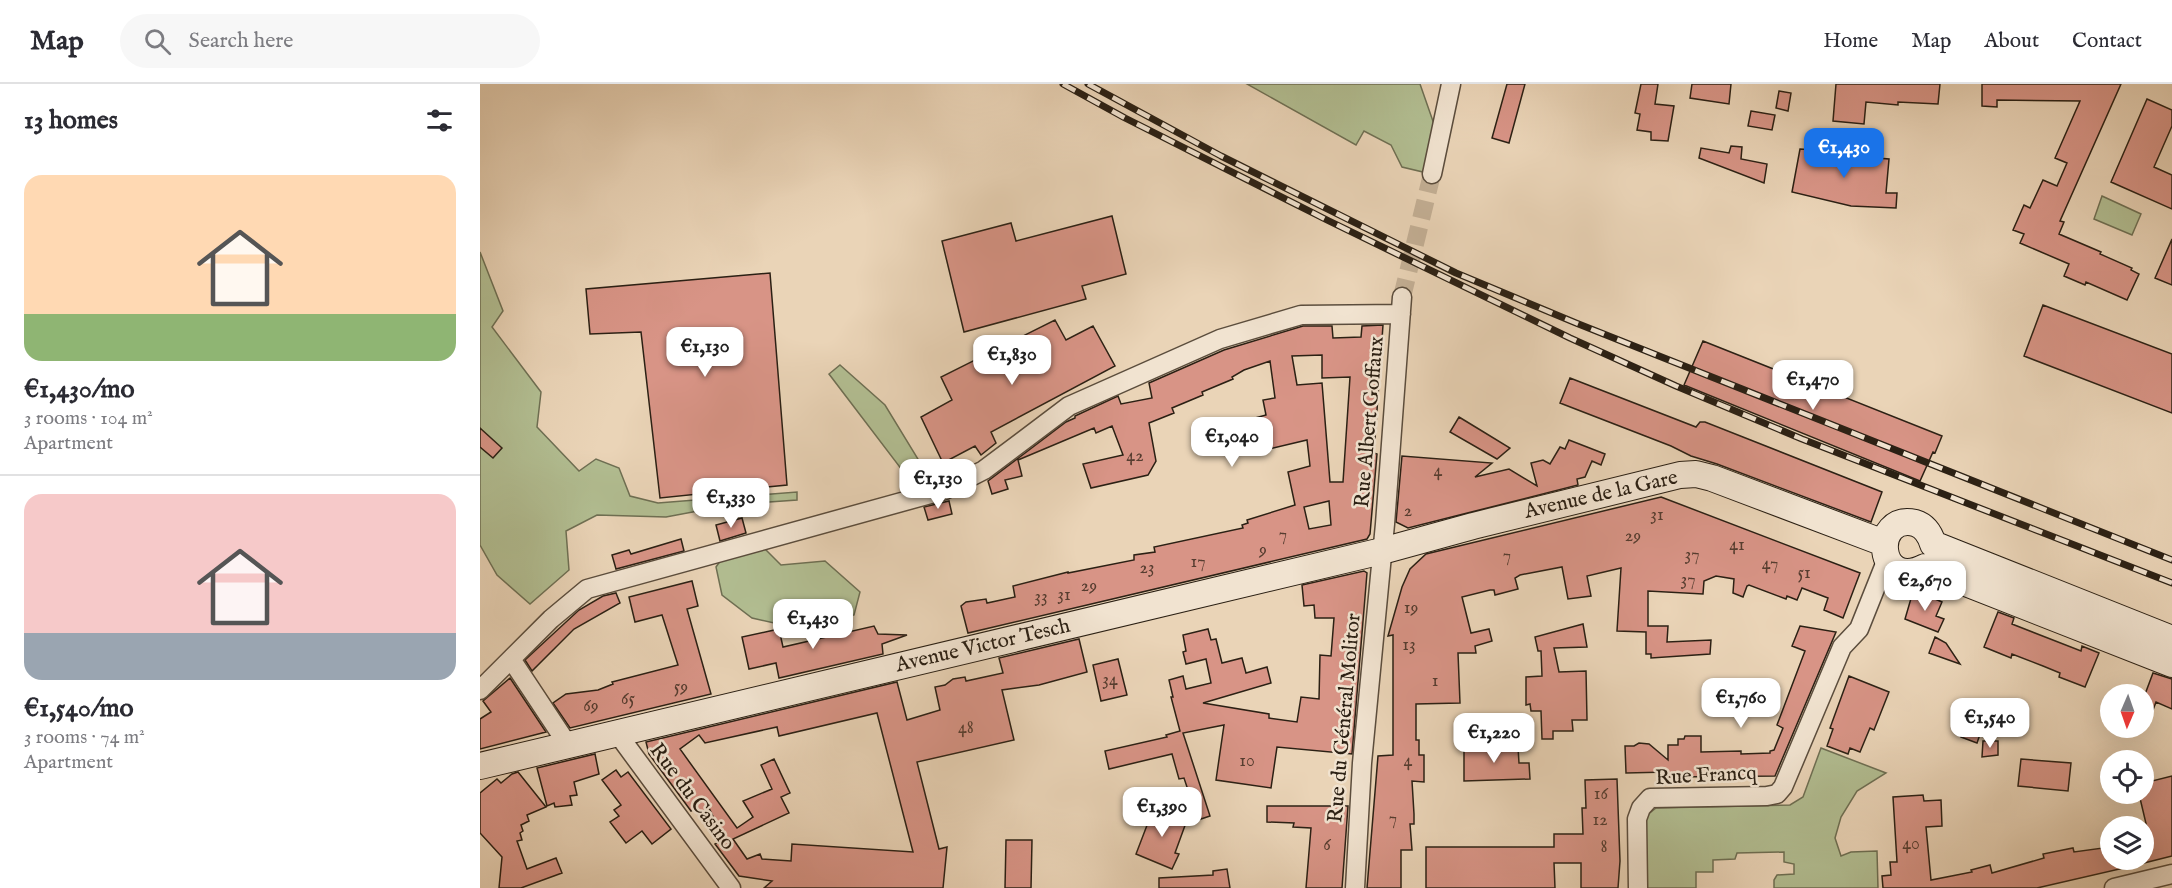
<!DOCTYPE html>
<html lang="en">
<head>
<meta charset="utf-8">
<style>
	body { margin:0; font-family:"IM FELL English",serif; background:#f7f7f7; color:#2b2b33; height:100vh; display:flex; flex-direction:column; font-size:22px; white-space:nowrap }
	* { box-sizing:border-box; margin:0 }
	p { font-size:20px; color:#7c7c81 }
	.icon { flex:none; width:33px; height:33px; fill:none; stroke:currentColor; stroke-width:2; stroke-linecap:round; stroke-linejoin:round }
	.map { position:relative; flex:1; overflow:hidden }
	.panel { display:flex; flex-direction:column; background:#fff; width:480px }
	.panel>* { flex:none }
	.needle { width:39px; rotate:182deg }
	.buttons { position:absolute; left:1620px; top:600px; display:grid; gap:12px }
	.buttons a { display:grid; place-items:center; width:54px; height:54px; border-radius:50%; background:#fff; box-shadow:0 6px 24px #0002; font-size:30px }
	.price { position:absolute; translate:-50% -51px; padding:0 14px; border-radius:12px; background:#fff; color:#222; font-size:20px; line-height:39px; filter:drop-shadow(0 2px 3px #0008) }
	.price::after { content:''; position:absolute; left:50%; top:36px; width:18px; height:14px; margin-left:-9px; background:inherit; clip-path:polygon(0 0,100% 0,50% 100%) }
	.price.active { background:#1a73e8; color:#fff }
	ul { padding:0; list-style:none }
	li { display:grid; align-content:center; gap:12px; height:318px; padding:0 24px }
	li+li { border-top:2px solid #e1e1e2 }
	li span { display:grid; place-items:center; height:186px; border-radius:18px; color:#555 }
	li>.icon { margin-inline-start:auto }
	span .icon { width:108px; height:108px; fill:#fffc; stroke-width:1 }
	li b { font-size:26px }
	h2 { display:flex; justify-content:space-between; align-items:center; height:72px; padding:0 24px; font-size:26px }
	header { display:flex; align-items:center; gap:36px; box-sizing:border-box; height:84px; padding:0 30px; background:#fff; border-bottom:2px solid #e1e1e2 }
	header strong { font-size:28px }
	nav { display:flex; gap:33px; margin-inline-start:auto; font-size:21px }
	.search { width:420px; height:54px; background:#f7f7f7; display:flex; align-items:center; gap:15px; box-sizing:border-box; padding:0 21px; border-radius:33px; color:#7c7c81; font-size:22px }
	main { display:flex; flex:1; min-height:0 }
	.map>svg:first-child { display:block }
</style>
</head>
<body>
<header>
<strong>Map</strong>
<div class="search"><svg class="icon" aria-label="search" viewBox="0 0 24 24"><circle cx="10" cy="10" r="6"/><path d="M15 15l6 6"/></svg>Search here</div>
<nav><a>Home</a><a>Map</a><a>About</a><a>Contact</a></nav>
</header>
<main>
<section class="panel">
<h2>13 homes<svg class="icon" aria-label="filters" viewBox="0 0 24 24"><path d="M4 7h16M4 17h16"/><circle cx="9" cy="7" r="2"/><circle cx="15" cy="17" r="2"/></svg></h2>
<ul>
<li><span style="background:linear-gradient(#ffd9b3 75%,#8fb573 0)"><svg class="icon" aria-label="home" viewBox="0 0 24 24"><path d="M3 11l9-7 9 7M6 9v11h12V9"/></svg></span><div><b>€1,430/mo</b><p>3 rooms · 104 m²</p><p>Apartment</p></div></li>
<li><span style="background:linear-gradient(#f6c9c9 75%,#9aa5b1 0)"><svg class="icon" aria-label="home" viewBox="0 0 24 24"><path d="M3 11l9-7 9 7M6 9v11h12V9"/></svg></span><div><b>€1,540/mo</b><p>3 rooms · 74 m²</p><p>Apartment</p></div></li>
</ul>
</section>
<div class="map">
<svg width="1692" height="804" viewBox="0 0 1692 804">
	<rect width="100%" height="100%" fill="#ead4b7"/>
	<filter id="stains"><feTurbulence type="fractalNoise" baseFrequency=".00333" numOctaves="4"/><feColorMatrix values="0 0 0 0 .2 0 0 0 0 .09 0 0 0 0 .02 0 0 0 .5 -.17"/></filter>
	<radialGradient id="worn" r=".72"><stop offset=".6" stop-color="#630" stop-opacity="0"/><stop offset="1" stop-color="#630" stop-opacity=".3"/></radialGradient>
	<!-- green -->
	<path fill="#b2be92" stroke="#6e6f53" stroke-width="1.5" d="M767,0h173l15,43 -12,45 -21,-5 -11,-22 -27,-14 -8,14z
		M1622,112l39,18 -9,21 -38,-16z
		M0,168l23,59 -11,16 49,65 -4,35 42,44 17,-12 23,9 11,28 28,7 139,-11v8l-67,5 -64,12 -69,-2 -31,16 3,39 -39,34 -33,-29 -17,-30z
		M360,281l45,40 36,59 -19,6 -73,-96z
		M281,461l20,20 44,-4 35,31 -6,23 -53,14 -49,-11 -30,-23 -6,-28 7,-10z
		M1341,664l65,25 -29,18 -16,26 -6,21 6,18 10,-4 26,-1 1,37h-104v-8l3,-5 17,-1v-10l-10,-2v-10l-47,1 -2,6 -22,1v12h-17v16h-49l-1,-72 10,-8 134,-3 13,-8z"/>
	<!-- building -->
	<path fill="#d89486" stroke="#2b2014" stroke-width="1.5" fill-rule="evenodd" d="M1027,0h18l-16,59 -17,-5z
		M1161,0h17l-3,20 19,2 -6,35 -17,-1v-8l-14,-2 3,-16 -5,-1z
		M1212,0h39l-2,20 -39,-6z
		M1356,0h104l-2,20 -40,-2v3l-32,-3 -2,22 -31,-3z
		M1502,0h139l-61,137 4,1 -5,12 42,18 -1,2 32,14 -1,2 8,4 -12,26 -41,-18 -1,3 -21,-9 5,-12 -49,-21 4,-9 -11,-4 11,-25 6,3 13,-28 14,6 10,-23 -12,-5 25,-57 -83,-1v7l-15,-1z
		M1299,7l12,2 -3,18 -12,-3z
		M1667,15l25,11v16l-18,41 18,8v34l-61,-27z
		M1271,27l24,4 -3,15 -24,-4z
		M1251,62l11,1 -1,12 26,5 -3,19 -65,-25 2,-10 28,5z
		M1320,65l54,4 -1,3 36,3 -3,34h11l-1,15 -45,-2 -59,-14z
		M632,132l14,58 -44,12 4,13 -122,33 -22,-91 69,-18 5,18z
		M1692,155v46l-17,-7z
		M290,189l17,212 -127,13 -19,-166 -51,2 -4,-45z
		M1563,221l129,49v59l-148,-57z
		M575,236l11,20 27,-14 22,40 -124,66 5,11 -15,12 -6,-9 -32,17 -22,-46 31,-17 -11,-23z
		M903,241l-9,128 3,1 -7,80 -3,5 -399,94 -7,-27 5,-4 20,-3 1,4 28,-6 -2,-11 55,-14v1l66,-13v-5l21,-3 -1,-5 89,-19 -1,-3 6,-2 -1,-3 48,-15 -7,-33 22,-6 -3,-26 -42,10 -10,-32 11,-3 -3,-15 12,-2 -5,-37 -26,9 -12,7 1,2 -31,13 1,3 -31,13 2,5 -25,10 7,38 -8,14 -57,13 -8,-24 40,-9 -11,-29 -16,7 -2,-5 -76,32 4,16 -17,4 3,9 -16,5 -4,-13 78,-59 9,-4v-2l43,-20 3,8 31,-6 -3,-15 75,-33 79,-24h29l1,12 28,-1 1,-11zM842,271v23l28,-1 -7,105h-13l-8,-99 -25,2 -5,-29zM849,417l2,24 -22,4 -5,-22z
		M1223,257l239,95 -7,17 -2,-1 -13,29 -236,-96z
		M1090,294l126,49 4,-5h5l177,70 -11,30 -154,-58 -26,-8 -20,-10 -111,-43z
		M979,333l23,14 28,17 -13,11 -47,-27z
		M0,344l22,20 -9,10 -13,-11z
		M1089,356l36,14 -4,11 -9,-4 -7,16 -8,2 1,6 -170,43 -12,-6 6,-66 90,7 -17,14 34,-8 28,17 -6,-23 12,-3 7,4 10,-17 5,2z
		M1181,413l199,76 -17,45 -19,-8 4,-12 -26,-10 -5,12 -10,-4 -1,3 -37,-14 -2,1 -4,11 -10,-4 1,-14 -18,-3 -12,5 -1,13 -55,-3v35h20l-1,16 44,-2 -1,14 -59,4v-4h-5v-22l-29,-1 4,-63 -34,8 4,20 -23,3 -6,-32 -42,8 -5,3 3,11 -23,6 -1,-5h-4l-28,7 9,36 18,-4 3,12 -17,5 1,7h-18l2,50 -44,1v36h3v15h5v27l-12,-1 2,33v10h-4l2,26h-11v38h-34l11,-132 15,-1v-120l-5,1 14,-49 8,-18 16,-15z
		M469,417l3,13 -24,6 -4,-13z
		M262,434l4,15 -26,8 -4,-16z
		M201,455l3,12 -68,18 -4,-14 17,-5 2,4z
		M884,487l3,2 -15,181 -75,-7 -6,41 -55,-8 8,-55 -41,8 27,83 -12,4 -14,-42 -5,1 -7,-25 -63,15 -4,-18 62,-14 -1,-2 14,-4 -9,-34h2l-4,-17 14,-4 3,13 25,-6 -5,-24 -20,5 -3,-12 3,-1 -3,-16 25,-6 3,11 5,-1 6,24 20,-5 4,15 21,-6 4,16 -68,20 66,11v4l28,4 4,-25 18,2 1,-44 11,1 3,-38h-19l-1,-13 -10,1 -2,-21z
		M212,497l6,25 -11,3 24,85 -141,34 -17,-25 13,-9 32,-4 15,-6 -1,-2 66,-17 -16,-50 -27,7 -6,-25z
		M1439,508l23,10 -6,14 8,3 -6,13 -33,-13 7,-24z
		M136,509l4,10 -46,26 -42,42 -7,-11 14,-13 40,-37 24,-14z
		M1518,528l16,6 -2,6 69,27 1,-5 17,7 -14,34 -26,-10 1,-4 -17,-7 -31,-12 -1,4 -27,-11z
		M1103,540l4,23 -33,1 5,24 27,-1 1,49h-15l1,11h-20v8h-11l-1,-28h-10l-1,-7 -4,1v-28l16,-1 -1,-25h-3l-3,-14z
		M394,542l4,8 29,1 -25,9 1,10 -104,24 -3,-15 -27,6 -7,-32 37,-8 4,18z
		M1320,542l36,6 -61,144 -107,1v-5l-42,1 -1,-27h9l5,-3 10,1 19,16v-15h10v-6h6l1,-3h16v16l40,-1v3l29,-1v-2l4,-1 9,-22 -6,-3 28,-74 -13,-5z
		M1455,553l11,6 14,21 -31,-11z
		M599,555l8,33 -48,13 -37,5 12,50 -97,22 22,87 8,-2 -4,41h-179l8,-7 -33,-5 -24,-32 9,-4 -15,-32 -10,7 -4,-6 -4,2 -42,-57 -3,-12 251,-60 10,38 33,-10 -5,-23 10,-2 8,-6 12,-2 1,4 37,-8 -4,-15zM397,629l36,139 -121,-8 -1,17 -29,-2 -2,-5 -13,5 -14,-20 56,-26 -8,-16 9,-4 -16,-34 -13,6 11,24 -29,12 10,16 -16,11 -57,-79 19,-14 6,8 72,-16 2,9z
		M638,575l9,36 -26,6 -8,-36z
		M1673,589l19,6v30l-16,-7 -3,8 -9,-4v-9z
		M1369,592l40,16 -15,38 -4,-2 -10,24 -10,-4 -2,6 -21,-8 6,-17 -3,-1z
		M30,594l36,54 -66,17v-30l11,-7 -8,-11z
		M1494,625l13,5 -10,29 -16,-6 5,-15 3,1z
		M1503,657h15v14l-16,2z
		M999,658h17v6l22,-1 1,16h10l1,16 -66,2v-33h15z
		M115,670l4,20 -25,8 3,13 -7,1 2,9 -17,2 -1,-4 -7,3 -10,-38z
		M1541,675l50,4 -3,28 -50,-5z
		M136,686l5,7 7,-5 43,57 -19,15 -10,-13 -16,12 -16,-21 9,-6 -5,-6 7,-5 -19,-25z
		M38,688l28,35 -19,8 2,6 -8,4 2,6 -3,2 2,7 -5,1 10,28 29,-11 6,15 -41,15h-22l3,-31 -22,-24v-40l17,-14 4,4 11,-9z
		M1692,692v80l-28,7v-30l4,-1 -9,-38h5v-11z
		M1137,695l3,82 -2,27h-37v-25h-27l1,25h-129v-41h128v-13h29l-1,-26h4l-1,-28z
		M1443,711l1,6 17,-1 1,26 -16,1 5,53 41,-8 -1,-2 19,-5 2,8 52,-15 -1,-4 30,-6 1,4 36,-5v13h26l1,5 -100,23h-154l-1,-12 9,-1 -1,-13h7l-4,-65z
		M787,722h81l-6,82h-36l5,-60 -18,-1 1,-4 -27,-1z
		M674,723l33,13 -12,33 4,1 -7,15 -36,-15z
		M526,756h26l-1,48h-26z
		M747,785l3,19h-71v-10l54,-3v-4z"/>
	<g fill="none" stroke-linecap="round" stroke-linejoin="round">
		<!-- minor-tunnel -->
		<path stroke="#c4b096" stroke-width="18" stroke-dasharray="18 9" stroke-linecap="butt" d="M922,213l30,-123"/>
		<defs>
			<path id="minor" d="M952,90l19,-90
				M31,575l57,86
				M0,606l71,-71 36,-30 358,-99 39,-20 85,-64 151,-67 81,-24 100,-1
				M137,649l114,155
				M875,804l7,-125 23,-239 17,-227
				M1158,804l-1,-69 4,-11 9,-10 117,-2 10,-2 6,-7 59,-140 17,-18 28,-70
				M1634,804l58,-14"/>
			<path id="secondary" d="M1692,555l-239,-95c-3,-10 -8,-18 -18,-21 -44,-10 -39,69 10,44l247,97
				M0,682l902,-215 91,-25 207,-51 16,-1 16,4 172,65"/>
		</defs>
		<!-- minor casing -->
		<use href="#minor" stroke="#5b4d3d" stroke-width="21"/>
		<!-- secondary casing -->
		<use href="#secondary" stroke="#2b2014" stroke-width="28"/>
		<!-- minor -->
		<use href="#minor" stroke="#f1e3d0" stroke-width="18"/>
		<!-- secondary -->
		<use href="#secondary" stroke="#f1e3d0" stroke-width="26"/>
		<defs>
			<path id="rail" d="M583,0l62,34 204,103 241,117 106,48 126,53 370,144
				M608,0l133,72 235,117 120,50 596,237"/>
		</defs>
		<!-- rail casing -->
		<use href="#rail" stroke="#2b2014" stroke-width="7"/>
		<!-- rail -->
		<use href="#rail" stroke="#f1e3d0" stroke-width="4.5" stroke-dasharray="14" stroke-linecap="butt"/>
	</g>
	<g text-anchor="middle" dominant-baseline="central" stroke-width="5" stroke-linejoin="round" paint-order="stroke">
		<!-- number labels -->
		<g font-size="18" fill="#563d30">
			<text x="655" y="372">42</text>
			<text x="958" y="387">4</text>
			<text x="928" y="427">2</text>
			<text x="1177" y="431">31</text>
			<text x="803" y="451">7</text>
			<text x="1153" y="452">29</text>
			<text x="1257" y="461">41</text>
			<text x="783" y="466">9</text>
			<text x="1212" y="471">37</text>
			<text x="1027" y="472">7</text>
			<text x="718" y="478">17</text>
			<text x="1290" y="480">47</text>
			<text x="667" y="484">23</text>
			<text x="1324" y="489">51</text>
			<text x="1208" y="496">37</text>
			<text x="609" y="502">29</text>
			<text x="584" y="511">31</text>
			<text x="561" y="513">33</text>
			<text x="931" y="524">19</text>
			<text x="929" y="561">13</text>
			<text x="630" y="596">34</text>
			<text x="955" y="597">1</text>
			<text x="201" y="603">59</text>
			<text x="148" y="615">65</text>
			<text x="111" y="622">69</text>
			<text x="486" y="644">48</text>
			<text x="767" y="677">10</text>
			<text x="928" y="677">4</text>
			<text x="1121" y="710">16</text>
			<text x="913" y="735">7</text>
			<text x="1120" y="736">12</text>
			<text x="1431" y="760">40</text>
			<text x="847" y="761">6</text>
			<text x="1124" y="763">8</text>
		</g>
		<!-- street labels -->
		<g font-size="21" fill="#2b2014" stroke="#f1e3d0">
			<text transform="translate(890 338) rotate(-85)">Rue Albert Goffaux</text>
			<text transform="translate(1121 411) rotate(-13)">Avenue de la Gare</text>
			<text transform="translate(503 562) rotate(-13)">Avenue Victor Tesch</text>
			<text transform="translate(865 634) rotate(-85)">Rue du Général Molitor</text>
			<text transform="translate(1226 692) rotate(-3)">Rue Francq</text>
			<text transform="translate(212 713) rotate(53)">Rue du Casino</text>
		</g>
	</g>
	<rect width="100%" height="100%" filter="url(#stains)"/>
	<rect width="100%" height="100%" fill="url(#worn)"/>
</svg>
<div class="buttons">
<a><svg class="needle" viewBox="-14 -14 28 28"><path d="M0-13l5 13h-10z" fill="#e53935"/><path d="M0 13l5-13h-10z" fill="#7c7c81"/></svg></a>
<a><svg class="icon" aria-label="locate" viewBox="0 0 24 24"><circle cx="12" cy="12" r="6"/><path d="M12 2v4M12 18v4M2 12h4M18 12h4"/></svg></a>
<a><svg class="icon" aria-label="layers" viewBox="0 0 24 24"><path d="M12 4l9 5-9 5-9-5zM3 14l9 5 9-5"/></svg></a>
</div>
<b class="price active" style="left:1364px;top:95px">€1,430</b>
<b class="price" style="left:225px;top:294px">€1,130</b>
<b class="price" style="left:532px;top:302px">€1,830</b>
<b class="price" style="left:1333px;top:327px">€1,470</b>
<b class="price" style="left:752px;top:384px">€1,040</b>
<b class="price" style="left:458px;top:426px">€1,130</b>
<b class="price" style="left:251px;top:445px">€1,330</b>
<b class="price" style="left:1445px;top:528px">€2,670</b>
<b class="price" style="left:333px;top:566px">€1,430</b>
<b class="price" style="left:1261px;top:645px">€1,760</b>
<b class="price" style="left:1510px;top:665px">€1,540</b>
<b class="price" style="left:1014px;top:680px">€1,220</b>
<b class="price" style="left:682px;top:754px">€1,390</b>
</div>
</main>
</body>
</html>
